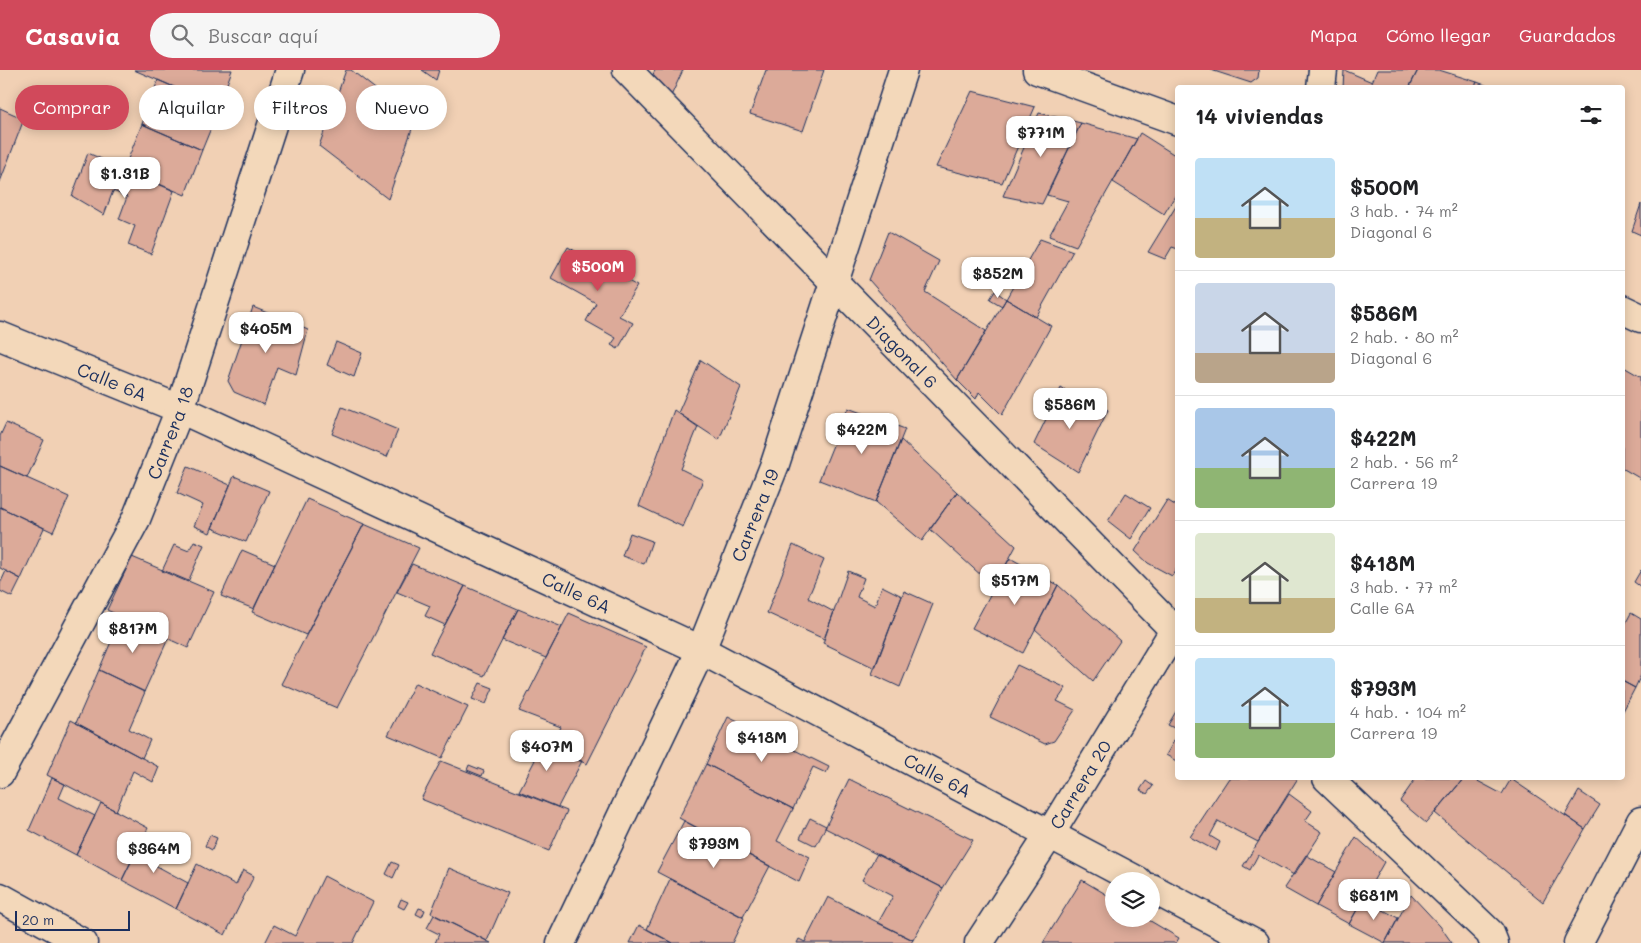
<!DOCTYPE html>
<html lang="es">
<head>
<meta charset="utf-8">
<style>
	body { margin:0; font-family:Mali,sans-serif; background:#f6f6f6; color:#202124; height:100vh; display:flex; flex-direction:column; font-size:19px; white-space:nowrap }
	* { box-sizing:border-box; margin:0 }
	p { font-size:16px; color:#757577 }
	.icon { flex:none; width:28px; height:28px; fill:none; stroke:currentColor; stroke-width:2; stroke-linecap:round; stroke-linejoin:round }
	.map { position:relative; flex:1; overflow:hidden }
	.panel { position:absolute; left:1175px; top:15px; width:450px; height:695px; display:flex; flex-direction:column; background:#fff; border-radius:5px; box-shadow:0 2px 12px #0003 }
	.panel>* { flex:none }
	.hud { position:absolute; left:15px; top:15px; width:475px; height:45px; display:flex; gap:10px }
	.fabs { position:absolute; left:1105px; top:802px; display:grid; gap:10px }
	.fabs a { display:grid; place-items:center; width:55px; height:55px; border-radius:50%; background:#fff; box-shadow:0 2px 12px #0003; font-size:25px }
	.scale { position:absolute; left:15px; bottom:12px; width:115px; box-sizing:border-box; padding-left:5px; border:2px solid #1b2f5e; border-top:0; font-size:14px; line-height:18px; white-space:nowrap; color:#1b2f5e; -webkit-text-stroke:4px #f3d8ba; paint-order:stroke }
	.price { position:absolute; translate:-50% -42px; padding:0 11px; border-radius:10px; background:#fff; color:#222; font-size:16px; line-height:32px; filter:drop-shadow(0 1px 2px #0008) }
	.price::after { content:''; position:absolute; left:50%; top:30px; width:15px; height:11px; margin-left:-8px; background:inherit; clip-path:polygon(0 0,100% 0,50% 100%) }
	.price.current { background:#d1495b; color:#fff }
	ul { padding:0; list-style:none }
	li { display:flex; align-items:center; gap:15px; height:125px; padding:0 20px }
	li+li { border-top:1px solid #e0e0e0 }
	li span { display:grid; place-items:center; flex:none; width:140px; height:100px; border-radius:5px; color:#555 }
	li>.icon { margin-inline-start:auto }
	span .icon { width:60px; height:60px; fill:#fffc; stroke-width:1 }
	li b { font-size:21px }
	h2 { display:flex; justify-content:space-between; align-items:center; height:60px; padding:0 20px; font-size:21px }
	.tag { padding:0 18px; border-radius:22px; background:#fff; box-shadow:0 2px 12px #0003; font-size:18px; line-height:45px }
	.tag.current { background:#d1495b; color:#fff }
	header { display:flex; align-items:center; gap:30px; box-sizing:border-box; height:70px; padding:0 25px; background:#d1495b; color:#fff }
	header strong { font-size:24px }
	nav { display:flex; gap:28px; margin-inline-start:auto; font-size:18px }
	.search { width:350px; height:45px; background:#f6f6f6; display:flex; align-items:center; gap:12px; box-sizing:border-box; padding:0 18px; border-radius:28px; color:#757577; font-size:19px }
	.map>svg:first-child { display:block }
</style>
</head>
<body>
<header>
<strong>Casavia</strong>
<div class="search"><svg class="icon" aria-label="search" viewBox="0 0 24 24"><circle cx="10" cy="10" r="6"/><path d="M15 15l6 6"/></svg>Buscar aquí</div>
<nav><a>Mapa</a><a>Cómo llegar</a><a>Guardados</a></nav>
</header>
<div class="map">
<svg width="1641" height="873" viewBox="0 0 1641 873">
	<rect width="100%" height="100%" fill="#f1d0b4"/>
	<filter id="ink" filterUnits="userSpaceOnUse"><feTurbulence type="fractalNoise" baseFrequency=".02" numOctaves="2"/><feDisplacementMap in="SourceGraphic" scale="10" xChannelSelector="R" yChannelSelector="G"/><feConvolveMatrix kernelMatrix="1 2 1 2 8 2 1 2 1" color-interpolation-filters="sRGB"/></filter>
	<g filter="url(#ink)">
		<!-- building -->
		<path fill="#dcaa99" stroke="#1b2f5e" d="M134,0h98l-13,36z
			M346,0h5l64,50 -27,79 -69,-53z
			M422,0h17l-3,10z
			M655,0h28l-12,26 -19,-19z
			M766,0h58l-21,61 -53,-17z
			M1211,0h48l-1,8 -7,5z
			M1344,0l28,12 5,-12h41l-9,18h-66z
			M1418,0h21l38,12 -3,6h-65z
			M158,10l52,23 -8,21 9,4 -9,22 -60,-26z
			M1477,12l11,4 -1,2h-13z
			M972,21l63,16 -33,76 -66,-16z
			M0,38l24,11 -24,63z
			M1039,43l42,10 -39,81 -39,-8z
			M1081,53l56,16 -61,107 -27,-10 19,-35 -21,-6z
			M142,54l60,26 -17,45 -61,-26z
			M1140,63l38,24v34l-14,23 -51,-32z
			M88,83l86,38 -23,63 -23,-9 7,-19 -16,-7 8,-22 -14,-6 -9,24 -32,-19z
			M1178,133v46l-6,-2 -7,12 -17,-7z
			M1641,134v31l-9,-4z
			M888,162l51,29 -14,31 61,39 -29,49 -88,-100z
			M1040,169l33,12 -37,66 -30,-18z
			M568,177l69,39 -18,30 14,7 -15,26 -7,-4 5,-7 -30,-17 10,-18 -45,-25z
			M995,221l11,8 -4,7 -12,-7z
			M1006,229l45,27 -49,89 -23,-23 -3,7 -19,-19z
			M253,237l55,23 -12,45 -19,-8 -13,38 -30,-13 -6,-11z
			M336,272l26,11 -8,24 -27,-12z
			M701,290l40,27 -22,53 -41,-27z
			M1622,296l19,11v102l-19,-11z
			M1061,318l38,24 3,-6 6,4 -30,62 -44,-28z
			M342,337l56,23 -11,27 -55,-23z
			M848,338l57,21 -29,73 -57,-22z
			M674,340l24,17 -17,42 22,11 -20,47 -44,-21z
			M6,353l38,17 -17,38 -27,-12v-30z
			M901,370l56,52 -35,49 -46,-39z
			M0,396l69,31 -16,35 -53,-25z
			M188,396l42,19 -20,48 -16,-7 9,-21 -26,-12z
			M234,406l35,15 -23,51 -34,-14z
			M957,422l59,54 -22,41 -64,-58z
			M1126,423l24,15 -19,31 -23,-18z
			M307,429l57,25 -58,111 -54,-23z
			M1167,430l11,7v59l-6,10 -24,-13 -13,-12z
			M0,437l44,21 -23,51 -21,-11z
			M364,454l55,24 -82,160 -56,-24z
			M630,463l22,8 -8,23 -22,-8z
			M194,471l10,4 -16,37 -26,-11 12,-26 15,6z
			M793,475l31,15 -16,38 26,14 -10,27 -57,-26z
			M242,480l33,14 -21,45 -33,-13z
			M132,487l82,35 -26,56 -81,-38z
			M1010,488l48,27 -35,68 -51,-25z
			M412,494l53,22 -20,39 -20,-9 5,-10 -33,-14z
			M1641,500v17l-7,-5z
			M6,501l15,8 -9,18 -12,-6v-7z
			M848,501l16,7 -7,19 18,9 7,-20 20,10 -27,72 -52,-25z
			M1058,515l62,56 -27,40 -58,-52z
			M465,516l53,23 -34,67 -54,-23z
			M904,521l29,13 -33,83 -28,-13z
			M518,539l44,18 -16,31 -44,-18z
			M569,543l77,34 -59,117 -37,-16 11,-21 -42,-16z
			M1631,543l10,6v56l-6,13 -13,-7v-51z
			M122,546l46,23 -24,53 -45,-22z
			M1017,595l49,23 -9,13 18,9 -21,31 -9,3 -55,-27z
			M99,600l46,22 -16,37 21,11 -8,18 -66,-35z
			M1622,611l13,7 -13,25z
			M415,613l53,24 -26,51 -54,-23z
			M480,613l13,5 -7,16 -14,-5z
			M1178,638v22l-10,-5z
			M728,647l101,50 -3,6 -13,-6 -20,42 -87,-45z
			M71,650l88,47 -6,15 -20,-11 -17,40 -69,-36z
			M1178,664v28l-12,-7z
			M523,667l59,24 -24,46 -39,-16 16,-31 -20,-7z
			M441,691l126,50 -18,40 -128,-52z
			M706,694l87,45 -16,32 33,16 -11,25 -120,-64z
			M469,695l15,6 -2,5 -15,-6z
			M52,708l13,6 -6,14 36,18 -19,39 -47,-25z
			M1229,708h69l-40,64 -40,-21 -8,15 10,6 -4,9 -26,-14z
			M1416,708h48l-38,45 -26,-22z
			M1464,708h8l30,16 9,-15 74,50 -42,73 -108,-89z
			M849,709l124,61 -30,48 -118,-60z
			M1146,711l7,5 -6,8 -7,-4z
			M1579,721l21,14 -15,24 -20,-14z
			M1289,724l23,17 -7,10 17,11 -28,43 -36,-20 -8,15 -7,-4z
			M101,733l47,25 -26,52 -46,-25z
			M810,748l16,8 -10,20 -16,-8z
			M684,751l86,45 -27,51 -86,-45z
			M145,763l20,10 -10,22 33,18 -12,26 -54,-29z
			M210,765l7,3 -5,12 -7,-4z
			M1356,767l28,25 -35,62 -33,-18z
			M877,784l66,34 -30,52 -35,-17 15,-27 -31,-16z
			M1306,785l30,17 -20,34 -32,-18z
			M392,792l7,3 -6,13 -7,-4z
			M197,794l39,21 7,-15 11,6 -29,59 -49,-26z
			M449,798l59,25 -21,48 -56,-28z
			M324,806l49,26 -20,41h-88l9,-18 21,11z
			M670,809l74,39 -12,25h-59l-26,-14z
			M1082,810l32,19v20h33l32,19 -3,5h-133z
			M1411,825l29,31 12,17h-67z
			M828,827l63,32 22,11 -2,3h-114l2,-4 6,3z
			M401,829l7,3 -4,7 -6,-3z
			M1363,829l35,19 -13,25 -36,-19z
			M419,838l6,2 -3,7 -6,-3z
			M434,845l53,26 4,2h-56l4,-9 -12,-6z
			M639,855l18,10 16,8h-43z"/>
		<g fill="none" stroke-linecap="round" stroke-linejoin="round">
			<defs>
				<g id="street">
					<path id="s1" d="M627,0l551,564"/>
					<path d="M1037,0l141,51"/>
					<path d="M1321,18l2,-18"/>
					<path d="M1622,239l19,9"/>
					<path id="s2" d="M0,266l180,73 521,241 437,231"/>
					<path d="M1327,708l163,155 4,10"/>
					<path d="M1151,818l104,55"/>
					<path d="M0,827l83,46"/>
					<path id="s3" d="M561,873l140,-293 74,-186 128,-394"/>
					<path id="s4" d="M979,873l71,-109 128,-210"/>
					<path d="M1578,873l63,-122"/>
				</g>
				<g id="secondary">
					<path id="s5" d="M0,703l136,-254 44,-110 110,-339"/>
				</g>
			</defs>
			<!-- street casing -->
			<use href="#street" stroke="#1b2f5e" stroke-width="31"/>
			<!-- secondary casing -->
			<use href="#secondary" stroke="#1b2f5e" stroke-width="31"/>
			<!-- street -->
			<use href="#street" stroke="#f3d8ba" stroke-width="28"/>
			<!-- secondary -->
			<use href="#secondary" stroke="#f3d8ba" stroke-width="28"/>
		</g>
	</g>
	<g text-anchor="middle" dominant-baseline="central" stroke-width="4" stroke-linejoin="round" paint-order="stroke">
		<!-- street labels -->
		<g font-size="18" fill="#1b2f5e" stroke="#f3d8ba">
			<text stroke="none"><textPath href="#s1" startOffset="394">Diagonal 6</textPath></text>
			<text stroke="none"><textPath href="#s2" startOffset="121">Calle 6A</textPath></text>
			<text stroke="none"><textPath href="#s5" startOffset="381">Carrera 18</textPath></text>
			<text stroke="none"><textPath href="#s3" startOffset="470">Carrera 19</textPath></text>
			<text stroke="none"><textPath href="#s2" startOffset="631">Calle 6A</textPath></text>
			<text stroke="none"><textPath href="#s2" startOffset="1036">Calle 6A</textPath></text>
			<text stroke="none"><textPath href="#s4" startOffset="188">Carrera 20</textPath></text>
		</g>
	</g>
</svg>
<div class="fabs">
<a><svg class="icon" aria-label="layers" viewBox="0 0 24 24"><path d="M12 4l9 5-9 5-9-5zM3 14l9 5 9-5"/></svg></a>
</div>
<div class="scale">20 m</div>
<b class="price" style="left:1041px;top:88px">$771M</b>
<b class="price" style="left:125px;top:129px">$1.31B</b>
<b class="price current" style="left:598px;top:222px">$500M</b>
<b class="price" style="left:998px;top:229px">$852M</b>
<b class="price" style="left:266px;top:284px">$405M</b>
<b class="price" style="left:1070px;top:360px">$586M</b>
<b class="price" style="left:862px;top:385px">$422M</b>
<b class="price" style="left:1015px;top:536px">$517M</b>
<b class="price" style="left:133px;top:584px">$817M</b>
<b class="price" style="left:762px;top:693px">$418M</b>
<b class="price" style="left:547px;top:702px">$407M</b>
<b class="price" style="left:714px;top:799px">$793M</b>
<b class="price" style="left:154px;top:804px">$364M</b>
<b class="price" style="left:1374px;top:851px">$681M</b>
<div class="hud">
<a class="tag current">Comprar</a>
<a class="tag">Alquilar</a>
<a class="tag">Filtros</a>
<a class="tag">Nuevo</a>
</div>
<section class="panel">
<h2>14 viviendas<svg class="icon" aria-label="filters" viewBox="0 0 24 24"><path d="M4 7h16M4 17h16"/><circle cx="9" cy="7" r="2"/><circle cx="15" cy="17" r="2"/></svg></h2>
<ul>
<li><span style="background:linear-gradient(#bfe0f5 60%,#c2b280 0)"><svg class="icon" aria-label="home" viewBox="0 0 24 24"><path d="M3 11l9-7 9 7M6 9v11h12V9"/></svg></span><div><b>$500M</b><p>3 hab. · 74 m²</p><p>Diagonal 6</p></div></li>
<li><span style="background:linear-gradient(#c9d6e8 70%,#b9a48a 0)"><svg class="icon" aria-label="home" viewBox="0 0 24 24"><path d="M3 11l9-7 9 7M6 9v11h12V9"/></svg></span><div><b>$586M</b><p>2 hab. · 80 m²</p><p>Diagonal 6</p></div></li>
<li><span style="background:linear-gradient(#a9c7e8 60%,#8fb573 0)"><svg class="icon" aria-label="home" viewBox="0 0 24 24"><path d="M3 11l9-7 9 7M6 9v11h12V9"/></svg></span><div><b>$422M</b><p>2 hab. · 56 m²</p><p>Carrera 19</p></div></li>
<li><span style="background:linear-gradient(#dfe7d0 65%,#c2b280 0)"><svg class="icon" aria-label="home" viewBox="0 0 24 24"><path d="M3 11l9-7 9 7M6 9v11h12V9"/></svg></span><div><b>$418M</b><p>3 hab. · 77 m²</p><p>Calle 6A</p></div></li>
<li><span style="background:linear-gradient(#bfe0f5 65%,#8fb573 0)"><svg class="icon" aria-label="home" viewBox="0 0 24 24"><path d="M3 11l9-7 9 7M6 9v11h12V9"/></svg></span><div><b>$793M</b><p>4 hab. · 104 m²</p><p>Carrera 19</p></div></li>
</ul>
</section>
</div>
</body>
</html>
